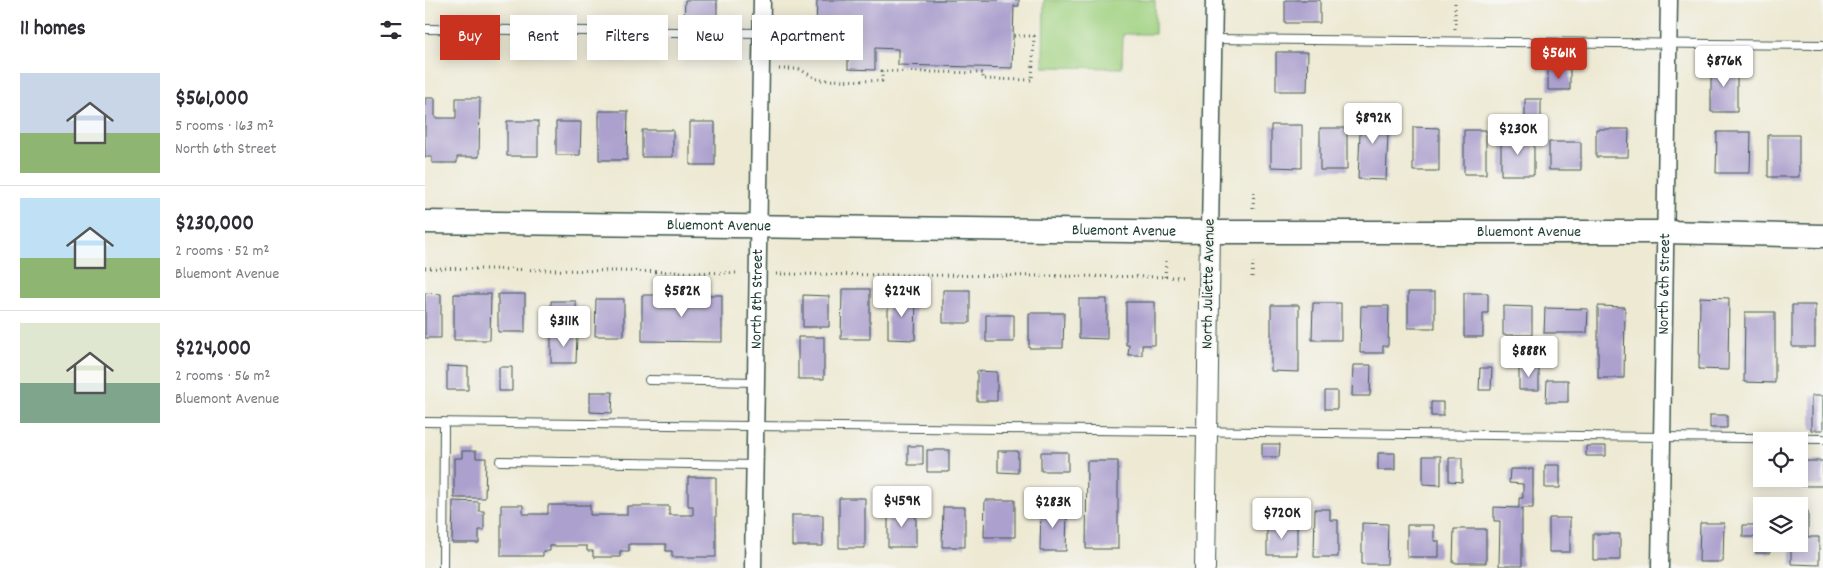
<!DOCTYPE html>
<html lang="en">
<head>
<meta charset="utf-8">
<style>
	body { margin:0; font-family:Dekko,sans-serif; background:#f2f2f3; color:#2b2b33; height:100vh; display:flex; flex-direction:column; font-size:19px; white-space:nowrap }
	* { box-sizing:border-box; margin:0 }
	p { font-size:16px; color:#7c7c81 }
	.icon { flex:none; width:28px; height:28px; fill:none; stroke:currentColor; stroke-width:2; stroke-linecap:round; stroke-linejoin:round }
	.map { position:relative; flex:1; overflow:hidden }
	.details { display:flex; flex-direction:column; background:#fff; width:425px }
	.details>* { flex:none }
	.banner { position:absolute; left:15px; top:15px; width:475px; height:45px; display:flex; gap:10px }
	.tools { position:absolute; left:1328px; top:432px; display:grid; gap:10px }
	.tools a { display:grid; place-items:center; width:55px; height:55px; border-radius:0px; background:#fff; box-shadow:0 2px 12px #0003; font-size:25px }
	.price { position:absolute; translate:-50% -42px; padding:0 11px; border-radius:5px; background:#fff; color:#222; font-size:16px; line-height:32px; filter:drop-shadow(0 1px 2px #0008) }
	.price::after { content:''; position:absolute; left:50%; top:30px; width:15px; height:11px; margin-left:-8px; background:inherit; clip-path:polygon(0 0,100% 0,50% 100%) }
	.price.active { background:#c8321e; color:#fff }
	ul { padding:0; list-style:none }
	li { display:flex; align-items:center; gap:15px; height:125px; padding:0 20px }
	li+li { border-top:1px solid #e1e1e2 }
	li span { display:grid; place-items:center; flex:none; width:140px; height:100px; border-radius:0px; color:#555 }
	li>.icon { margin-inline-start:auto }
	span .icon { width:60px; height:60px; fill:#fffc; stroke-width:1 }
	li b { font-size:21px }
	h2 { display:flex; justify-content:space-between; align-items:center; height:60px; padding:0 20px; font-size:21px }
	.chip { padding:0 18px; border-radius:0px; background:#fff; box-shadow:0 2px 12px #0003; font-size:18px; line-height:45px }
	.chip.active { background:#c8321e; color:#fff }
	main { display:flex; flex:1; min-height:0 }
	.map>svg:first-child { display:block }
</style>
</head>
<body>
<main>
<section class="details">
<h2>11 homes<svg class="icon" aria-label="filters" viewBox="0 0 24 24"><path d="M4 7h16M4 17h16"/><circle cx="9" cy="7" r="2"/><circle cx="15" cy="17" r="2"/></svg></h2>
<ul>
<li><span style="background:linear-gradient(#c9d6e8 60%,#8fb573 0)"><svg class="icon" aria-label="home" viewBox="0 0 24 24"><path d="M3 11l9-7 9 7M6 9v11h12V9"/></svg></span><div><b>$561,000</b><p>5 rooms · 163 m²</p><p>North 6th Street</p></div></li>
<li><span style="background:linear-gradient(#bfe0f5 60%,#8fb573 0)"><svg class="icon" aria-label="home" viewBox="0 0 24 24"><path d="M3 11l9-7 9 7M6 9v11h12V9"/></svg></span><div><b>$230,000</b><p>2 rooms · 52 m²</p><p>Bluemont Avenue</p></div></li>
<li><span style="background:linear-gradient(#dfe7d0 60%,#7fa58c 0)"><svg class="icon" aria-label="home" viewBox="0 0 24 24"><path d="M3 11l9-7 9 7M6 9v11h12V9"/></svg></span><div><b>$224,000</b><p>2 rooms · 56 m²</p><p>Bluemont Avenue</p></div></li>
</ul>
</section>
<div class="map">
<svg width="1398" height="568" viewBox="0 0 1398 568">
	<rect width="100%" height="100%" fill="#f6f6f2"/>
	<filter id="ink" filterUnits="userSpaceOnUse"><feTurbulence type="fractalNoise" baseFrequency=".02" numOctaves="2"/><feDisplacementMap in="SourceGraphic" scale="10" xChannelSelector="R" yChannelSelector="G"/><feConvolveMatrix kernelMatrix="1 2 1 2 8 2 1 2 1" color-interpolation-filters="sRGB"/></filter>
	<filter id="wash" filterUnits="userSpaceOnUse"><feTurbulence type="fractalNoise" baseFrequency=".0096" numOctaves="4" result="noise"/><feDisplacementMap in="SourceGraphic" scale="20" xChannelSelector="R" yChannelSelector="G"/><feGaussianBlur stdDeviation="1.12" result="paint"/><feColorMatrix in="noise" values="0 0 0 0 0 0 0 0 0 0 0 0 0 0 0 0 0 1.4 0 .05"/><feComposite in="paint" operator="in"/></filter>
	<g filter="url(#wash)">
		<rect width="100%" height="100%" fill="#ede9d3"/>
		<!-- green -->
		<path fill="#a0d281" stroke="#60885a" d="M619,0h111v34h-32l-1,34 -79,-1z"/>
		<g id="blocks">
			<!-- building -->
			<path fill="#aca0ce" d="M260,0h32v22h-33z
				M392,0h202v6h-5l-2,62 -114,-3v-16l-23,-1v22l-27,-1v-13l-33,-1z
				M860,0h35v23h-35z
				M851,52h32l-1,39h-31z
				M1286,65h26v47h-26z
				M1123,69h22v21h-22z
				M0,98h10v20h21v-20h24l-1,59h-22v6h-25v-6h-7z
				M1100,99h16v22h-16z
				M936,110l28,1 -3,69 -28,-1z
				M174,111h29l-1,49h-28z
				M82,121h31v35h-31z
				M131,122h25l-1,33h-24z
				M265,122h25v43h-25z
				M846,125h31v43l-31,-1z
				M988,127l26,1v43h-26z
				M895,128h27v42h-27z
				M1171,129h33l-1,28h-32z
				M217,130h31v27h-31z
				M1039,130h22v44h-22z
				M1292,132h34l-1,41h-34z
				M1343,135h31v42h-31z
				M1076,137h33v38h-33z
				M1124,142h32v28h-32z
				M417,289h28v50h-29z
				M518,290h27v33h-27z
				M983,292h27v36h-27z
				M0,293l16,1v44h-16z
				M1039,293h24v20h-5v24h-19z
				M29,294h37l-1,46h-36z
				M73,294h27v38h-27z
				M217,295h80v47l-80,-1z
				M378,295l26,1v31h-26z
				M463,296h28l-1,44 -27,-1z
				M1275,297l29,1 -1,72 -29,-1z
				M171,299h28v37h-29z
				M654,299h28v40l-28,-1z
				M126,301h25v25h-25z
				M701,302h29v43h-13v10h-14l1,-10h-3z
				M888,303h28v37h-29z
				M846,305h28v67l-28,-1z
				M1367,305h23v42h-23z
				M936,306h28l-1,40h-5v7h-23z
				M1078,306l29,1v28h-29z
				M1173,306l27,1 -1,71h-26z
				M1120,308l43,1 -1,24h-43z
				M1320,312h30v71l-31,-1z
				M604,313h35l-1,35h-34z
				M561,315h28v27h-28z
				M126,334h26l-1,29h-25z
				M373,337h26v42h-26z
				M928,365h18l-1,31h-18z
				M1094,365h20v25h-20z
				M22,366l21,1v23h-21z
				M74,367h13v24h-13z
				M1055,368h12l-1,22h-12z
				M552,371l20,1v29h-20z
				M1122,380h21v22h-22z
				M900,391h12v18h-12z
				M165,392h23l-1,21 -22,-1z
				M1386,396h12v34h-12z
				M1006,402h12v14h-12z
				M1285,415h17v13h-17z
				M837,444h18l-1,13h-17z
				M483,446h15v19h-15z
				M1161,446h20v10h-20z
				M502,450h22v22h-22z
				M37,451h14v7h10l-1,40h-31v-40h8z
				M573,451h20v22l-20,-1z
				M616,452h27v19h-27z
				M953,453h17v17h-17z
				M998,456h18v29l-18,-1z
				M1024,458h13v24l-13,-1z
				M662,461h31v88h-32z
				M1376,461h22v25h-22z
				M1120,465h15v23h-15z
				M1085,469h23v39h-11v58h-23l1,-45h-6v-14l25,1v-10h4v-14l-14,-1z
				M263,477h28v80h-44v-6h-6v-7h-37v7h-9v6h-27v-6h-6v-5h-37v5h-7v5h-42v-51h22v9h25v-9h42v10h37v-9h42v9h24v-9h-5z
				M414,498h26v50h-26z
				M560,500h30v37h-31z
				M28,501l26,1v9h5v19h-5v13h-27z
				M518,507h22v40h-23z
				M616,507h26l-1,44h-26z
				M463,508h28v39h-28z
				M890,509h15v11h8v37h-24z
				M1374,511h9v26h11v28l-28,-1v-20h8z
				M367,515h31v31h-31z
				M1124,518h21v34h-21z
				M937,523l26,1 -1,40h-25z
				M1275,523h24l-1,39h-24z
				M842,524h30v31h-30z
				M982,525h27v16h5v16h-32z
				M1318,525h18v19h9v9h-14v-16h-13z
				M1029,529h32v34h-33z
				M1168,534h27v26h-27z"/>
		</g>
	</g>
	<g filter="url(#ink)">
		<use href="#blocks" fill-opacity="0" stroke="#3e574c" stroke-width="1"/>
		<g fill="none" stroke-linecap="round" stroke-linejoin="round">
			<defs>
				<path id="service" d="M0,29l337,4
					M788,39l610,6
					M224,380l107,2
					M0,422l1398,17
					M75,461l255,4
					M18,568l1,-146"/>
				<g id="minor">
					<path d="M785,232l4,-232"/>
					<path id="s1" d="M328,568l9,-568"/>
					<path id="s2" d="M1235,568l9,-568"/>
				</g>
				<path id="tertiary" d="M780,568l5,-336"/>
				<g id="secondary">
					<path id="s3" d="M0,222l785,10h456l157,4"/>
				</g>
			</defs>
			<!-- service casing -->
			<use href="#service" stroke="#3e574c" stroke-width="10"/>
			<!-- minor casing -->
			<use href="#minor" stroke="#3e574c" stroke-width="19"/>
			<!-- tertiary casing -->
			<use href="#tertiary" stroke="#3e574c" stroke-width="22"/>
			<!-- secondary casing -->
			<use href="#secondary" stroke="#3e574c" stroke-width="25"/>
			<!-- path -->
			<path stroke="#3e574c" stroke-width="3" stroke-dasharray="1 4" stroke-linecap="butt" d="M1030,29v-29
				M354,69h20l20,11 63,1v-10l101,2v6l49,1 2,-44h-21
				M828,208l1,-19
				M0,268l314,5
				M351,274l409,3
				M740,277l1,-16
				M827,277l1,-15"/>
			<!-- service -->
			<use href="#service" stroke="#fff" stroke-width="8"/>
			<!-- minor -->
			<use href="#minor" stroke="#fff" stroke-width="16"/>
			<!-- tertiary -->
			<use href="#tertiary" stroke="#fff" stroke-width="20"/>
			<!-- secondary -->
			<use href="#secondary" stroke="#fff" stroke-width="22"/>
		</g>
	</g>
	<g text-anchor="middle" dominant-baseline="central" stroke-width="4" stroke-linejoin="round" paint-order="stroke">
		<!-- street labels -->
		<g font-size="16" fill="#1f3d34" stroke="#f6f6f2">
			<text stroke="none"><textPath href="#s3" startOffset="294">Bluemont Avenue</textPath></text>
			<text stroke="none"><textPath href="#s3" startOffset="699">Bluemont Avenue</textPath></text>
			<text stroke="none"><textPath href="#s3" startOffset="1104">Bluemont Avenue</textPath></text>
			<text transform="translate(784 284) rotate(-89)">North Juliette Avenue</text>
			<text stroke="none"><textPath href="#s2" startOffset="284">North 6th Street</textPath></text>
			<text stroke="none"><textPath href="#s1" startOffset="269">North 8th Street</textPath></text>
		</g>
	</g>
</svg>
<div class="tools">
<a><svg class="icon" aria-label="locate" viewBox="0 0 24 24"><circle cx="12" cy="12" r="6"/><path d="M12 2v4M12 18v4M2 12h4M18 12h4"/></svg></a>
<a><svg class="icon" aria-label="layers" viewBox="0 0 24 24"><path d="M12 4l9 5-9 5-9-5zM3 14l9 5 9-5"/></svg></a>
</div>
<b class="price active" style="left:1134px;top:80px">$561K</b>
<b class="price" style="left:1299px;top:88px">$876K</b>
<b class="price" style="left:948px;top:145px">$892K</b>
<b class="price" style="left:1093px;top:156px">$230K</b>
<b class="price" style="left:257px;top:318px">$582K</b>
<b class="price" style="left:477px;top:318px">$224K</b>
<b class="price" style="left:139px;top:348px">$311K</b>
<b class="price" style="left:1104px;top:378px">$888K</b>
<b class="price" style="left:477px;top:528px">$459K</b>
<b class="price" style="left:628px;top:529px">$283K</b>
<b class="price" style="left:857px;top:540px">$720K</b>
<div class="banner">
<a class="chip active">Buy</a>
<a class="chip">Rent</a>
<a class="chip">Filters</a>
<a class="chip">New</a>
<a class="chip">Apartment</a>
</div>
</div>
</main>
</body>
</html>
